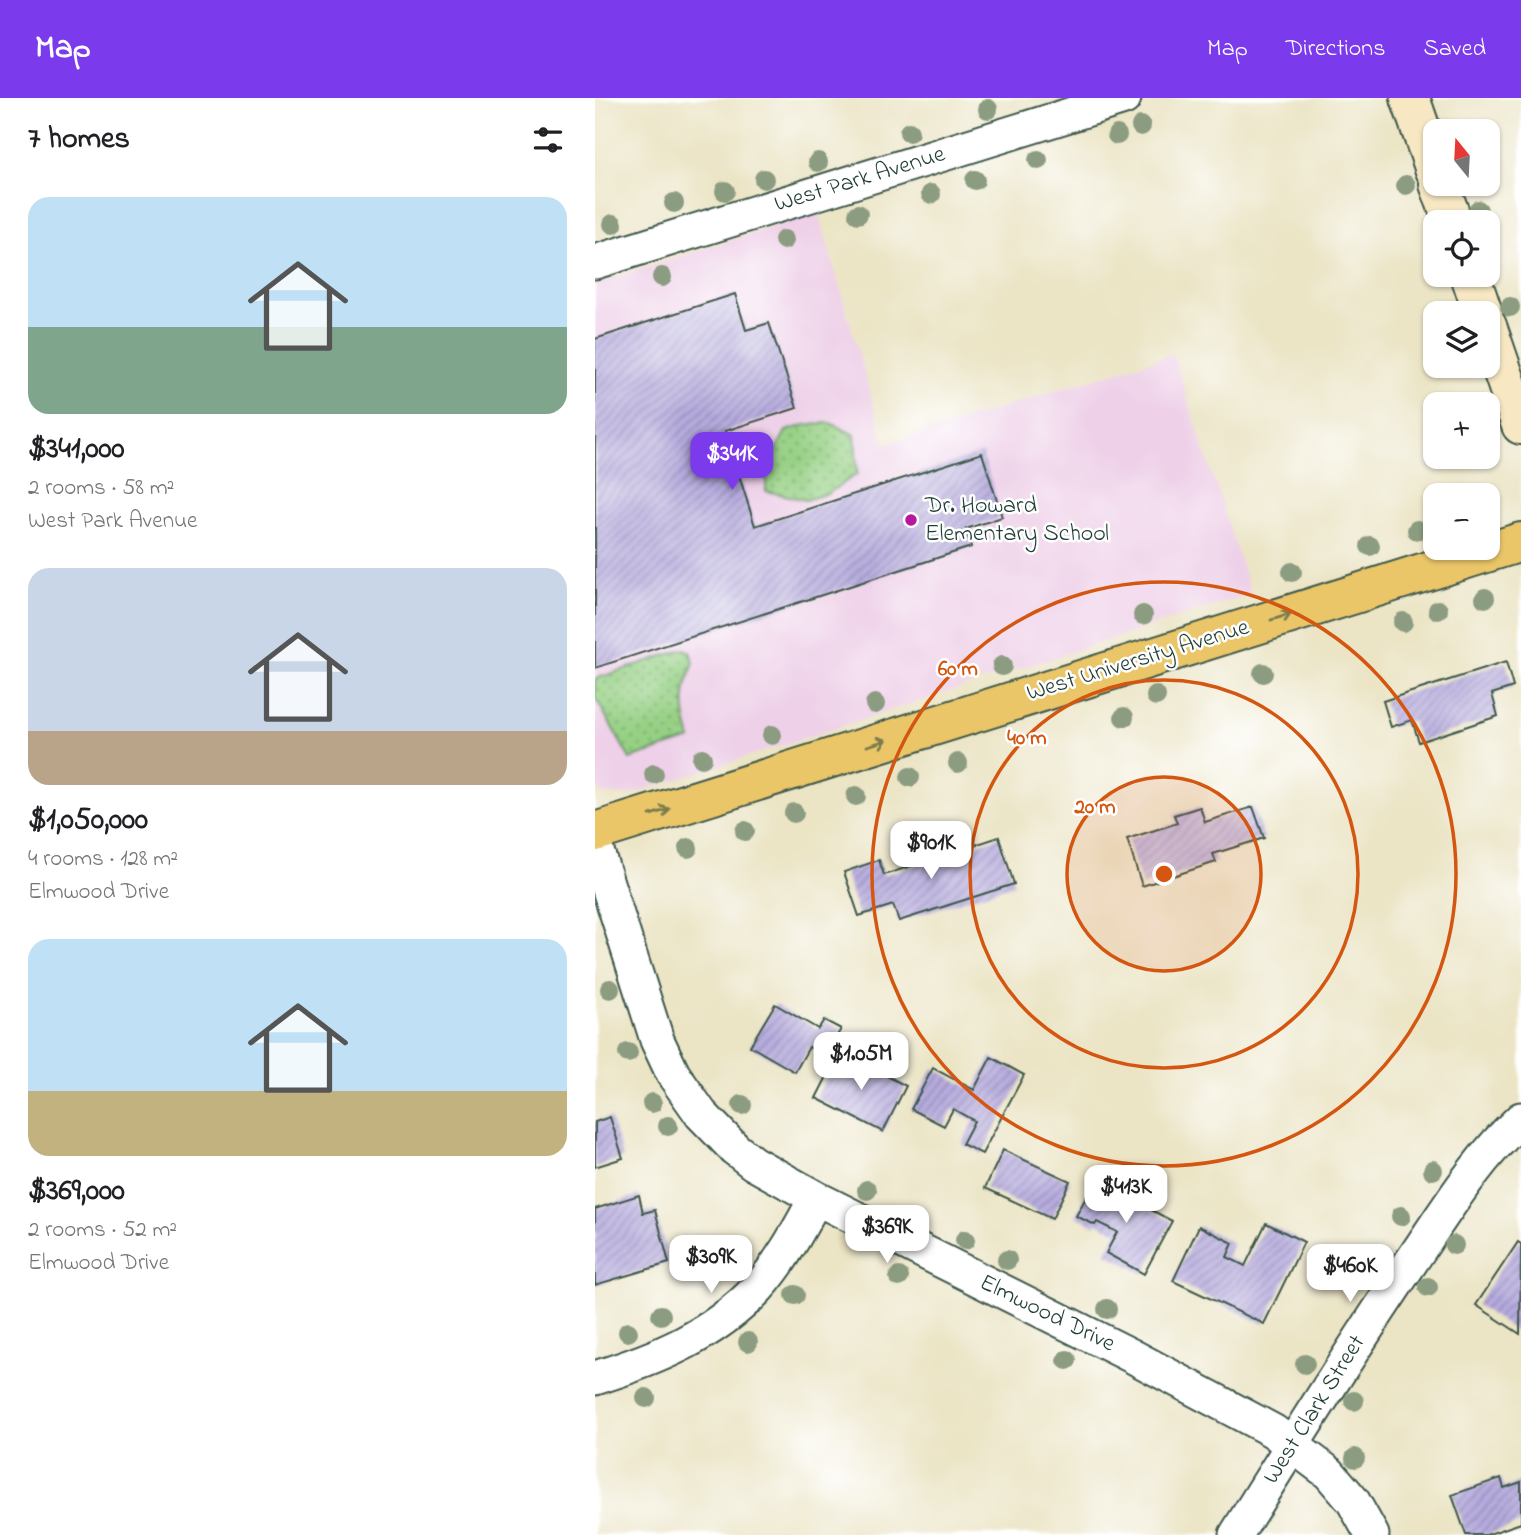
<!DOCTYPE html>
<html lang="en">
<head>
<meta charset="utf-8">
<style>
	body { margin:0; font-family:"Indie Flower",sans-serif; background:#f6f6f6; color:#202124; height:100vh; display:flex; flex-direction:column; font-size:26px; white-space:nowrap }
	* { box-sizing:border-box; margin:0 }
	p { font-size:23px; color:#757577 }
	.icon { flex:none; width:38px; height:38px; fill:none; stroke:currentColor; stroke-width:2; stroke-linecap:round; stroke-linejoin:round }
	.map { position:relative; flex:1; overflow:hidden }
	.side { display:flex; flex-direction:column; background:#fff; width:595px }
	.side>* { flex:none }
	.needle { width:46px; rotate:342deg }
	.tools { position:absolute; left:828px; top:21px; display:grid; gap:14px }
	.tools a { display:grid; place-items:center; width:77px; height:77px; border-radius:14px; background:#fff; box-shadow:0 2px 5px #0004; font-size:35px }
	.price { position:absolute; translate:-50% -60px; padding:0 16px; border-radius:14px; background:#fff; color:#222; font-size:23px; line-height:46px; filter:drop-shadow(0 2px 4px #0008) }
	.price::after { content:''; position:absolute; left:50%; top:42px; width:21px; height:16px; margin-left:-10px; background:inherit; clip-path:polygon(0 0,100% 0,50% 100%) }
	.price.selected { background:#7c3aed; color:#fff }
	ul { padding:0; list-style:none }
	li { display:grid; align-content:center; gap:14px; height:371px; padding:0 28px }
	li span { display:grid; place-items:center; height:217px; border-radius:21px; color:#555 }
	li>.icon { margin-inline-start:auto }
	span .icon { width:126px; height:126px; fill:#fffc; stroke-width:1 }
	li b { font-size:30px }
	h2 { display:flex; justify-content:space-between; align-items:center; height:84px; padding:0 28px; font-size:30px }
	header { display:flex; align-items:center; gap:42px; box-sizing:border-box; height:98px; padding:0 35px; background:#7c3aed; color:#fff }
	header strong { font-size:33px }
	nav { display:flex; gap:38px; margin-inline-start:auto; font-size:24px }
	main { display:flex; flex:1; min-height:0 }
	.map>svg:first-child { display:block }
</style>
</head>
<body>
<header>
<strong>Map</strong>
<nav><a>Map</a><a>Directions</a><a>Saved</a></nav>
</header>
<main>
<section class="side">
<h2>7 homes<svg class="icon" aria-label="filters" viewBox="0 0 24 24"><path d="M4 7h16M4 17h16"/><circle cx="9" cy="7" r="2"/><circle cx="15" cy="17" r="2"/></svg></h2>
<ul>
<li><span style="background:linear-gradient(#bfe0f5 60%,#7fa58c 0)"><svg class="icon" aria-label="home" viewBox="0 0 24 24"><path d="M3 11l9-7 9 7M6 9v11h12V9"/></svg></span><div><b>$341,000</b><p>2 rooms · 58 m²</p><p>West Park Avenue</p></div></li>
<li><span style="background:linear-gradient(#c9d6e8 75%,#b9a48a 0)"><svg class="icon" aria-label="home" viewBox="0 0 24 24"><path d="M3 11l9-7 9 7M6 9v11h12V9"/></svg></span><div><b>$1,050,000</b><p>4 rooms · 128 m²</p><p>Elmwood Drive</p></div></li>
<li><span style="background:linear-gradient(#bfe0f5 70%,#c2b280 0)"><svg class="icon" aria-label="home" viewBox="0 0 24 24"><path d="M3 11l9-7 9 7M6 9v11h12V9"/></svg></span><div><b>$369,000</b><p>2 rooms · 52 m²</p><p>Elmwood Drive</p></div></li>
</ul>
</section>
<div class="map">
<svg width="926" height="1437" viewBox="0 0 926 1437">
	<defs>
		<pattern id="park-dots" width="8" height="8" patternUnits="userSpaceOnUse" patternTransform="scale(1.75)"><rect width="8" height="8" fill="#96d084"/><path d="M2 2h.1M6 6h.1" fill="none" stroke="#7aaa6d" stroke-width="1.8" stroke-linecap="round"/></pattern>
		<pattern id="building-hatch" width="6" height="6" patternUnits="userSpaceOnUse" patternTransform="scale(1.75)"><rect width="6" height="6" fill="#b6abde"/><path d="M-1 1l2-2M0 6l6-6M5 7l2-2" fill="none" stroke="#938cb5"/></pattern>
	</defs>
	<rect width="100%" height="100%" fill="#fff"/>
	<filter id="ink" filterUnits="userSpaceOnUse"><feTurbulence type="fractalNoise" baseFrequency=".0143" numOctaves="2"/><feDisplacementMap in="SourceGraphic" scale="14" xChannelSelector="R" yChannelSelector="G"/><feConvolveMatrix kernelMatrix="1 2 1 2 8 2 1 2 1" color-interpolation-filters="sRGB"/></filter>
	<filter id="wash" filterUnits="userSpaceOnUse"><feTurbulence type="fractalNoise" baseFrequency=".00686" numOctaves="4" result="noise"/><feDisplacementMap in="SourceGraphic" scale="28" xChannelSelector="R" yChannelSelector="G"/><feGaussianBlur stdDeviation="1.57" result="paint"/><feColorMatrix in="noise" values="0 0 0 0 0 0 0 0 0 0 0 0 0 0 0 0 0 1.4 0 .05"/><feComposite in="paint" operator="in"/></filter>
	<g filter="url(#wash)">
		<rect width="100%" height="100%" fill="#ebe4c5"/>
		<!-- built -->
		<path fill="#eed0e8" d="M223,114l67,233 288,-91 78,240 -623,201 -25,-1 -8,-10v-500z"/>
		<!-- park -->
		<path fill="url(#park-dots)" stroke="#5a865c" stroke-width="2" d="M235,325l25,12 2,39 -29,19 -22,7 -40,-9v-23l20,-37 19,-6z
			M89,551l6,3 4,11c-12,28 -12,47 -3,76l-61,20 -35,-62v-18z"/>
		<g id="blocks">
			<!-- building -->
			<path fill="url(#building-hatch)" d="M140,196l11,36 23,-7 28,85 -72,23 30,95 227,-73 20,64 -36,12 5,18 -376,121v-329z
				M911,564l7,25 -21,7 6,22 -79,26 -7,-22 -21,7 -8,-26z
				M605,709l5,15 48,-15 11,31 -51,16 3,8 -74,24 -15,-47 50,-16 -3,-8z
				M404,739l15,47 -115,37 -6,-16 -34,11 -15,-44 35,-12 5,15z
				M180,906l43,25 6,-9 17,9 -16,27 -16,-9 -14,25 -45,-26z
				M245,953l66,35 -23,46 -67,-34z
				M396,959l33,18 -42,79 -20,-10 12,-23 -21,-12 -9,17 -33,-17 22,-41 41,22z
				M15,1019l13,41 -28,9v-45z
				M408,1052l67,31 -18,38 -67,-31z
				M500,1082l77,41 -28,53 -38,-21 11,-21 -20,-10 -2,3 -19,-9z
				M44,1097l4,18 12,-3 14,53 -74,22v-76z
				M671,1125l38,19 -40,82 -91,-43 26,-55 34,17 -6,14 18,9z
				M923,1144l3,2 -1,90 -44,-29z
				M906,1380l3,10 17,-6v41l-35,12h-20l-14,-40z"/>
		</g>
	</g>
	<g filter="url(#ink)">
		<use href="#blocks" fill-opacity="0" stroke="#3e564a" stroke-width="2"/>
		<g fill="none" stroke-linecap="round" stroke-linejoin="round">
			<defs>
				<path id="street" d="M0,164l529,-164
					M0,747l62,195 16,34 28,40 34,35 18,14 63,35 316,158 141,75 56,42 24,28 19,34
					M0,1280c61,-19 118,-42 163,-90 24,-26 41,-59 58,-90
					M641,1437c57,-92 114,-183 175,-273 34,-50 65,-102 110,-143"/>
				<path id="secondary" d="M815,0l25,72
					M844,86l14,38
					M875,177l13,38
					M892,228l34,99"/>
				<path id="primary" d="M0,734l926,-290"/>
			</defs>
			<!-- street casing -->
			<use href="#street" stroke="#3e564a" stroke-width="37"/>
			<!-- secondary casing -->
			<use href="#secondary" stroke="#3e564a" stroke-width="42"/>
			<!-- primary casing -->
			<use href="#primary" stroke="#3e564a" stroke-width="42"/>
			<!-- street -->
			<use href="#street" stroke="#fff" stroke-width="33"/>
			<!-- secondary -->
			<use href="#secondary" stroke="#f7e8c3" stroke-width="38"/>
			<!-- primary -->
			<use href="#primary" stroke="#eac669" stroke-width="38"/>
		</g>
		<!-- trees -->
		<g fill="#8b9c80">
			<circle cx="393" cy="11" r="10"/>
			<circle cx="546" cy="28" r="10"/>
			<circle cx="314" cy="34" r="10"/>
			<circle cx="522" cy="37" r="10"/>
			<circle cx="443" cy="62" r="10"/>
			<circle cx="223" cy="64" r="10"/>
			<circle cx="169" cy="81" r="10"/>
			<circle cx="380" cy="82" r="10"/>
			<circle cx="811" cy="87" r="10"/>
			<circle cx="130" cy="93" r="10"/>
			<circle cx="336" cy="96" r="10"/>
			<circle cx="79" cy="105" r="10"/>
			<circle cx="883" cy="112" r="10"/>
			<circle cx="263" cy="116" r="10"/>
			<circle cx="18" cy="126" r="10"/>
			<circle cx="189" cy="142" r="10"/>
			<circle cx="67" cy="179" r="10"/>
			<circle cx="915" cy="209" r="10"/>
			<circle cx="822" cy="432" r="10"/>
			<circle cx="775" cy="448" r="10"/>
			<circle cx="697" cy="474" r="10"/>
			<circle cx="890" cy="500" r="10"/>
			<circle cx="843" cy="512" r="10"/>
			<circle cx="548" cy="517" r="10"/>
			<circle cx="808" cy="524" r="10"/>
			<circle cx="407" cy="568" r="10"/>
			<circle cx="668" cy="575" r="10"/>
			<circle cx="561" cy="598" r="10"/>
			<circle cx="280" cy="606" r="10"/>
			<circle cx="529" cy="619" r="10"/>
			<circle cx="177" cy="637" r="10"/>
			<circle cx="107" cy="660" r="10"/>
			<circle cx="363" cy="665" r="10"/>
			<circle cx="59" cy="676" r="10"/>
			<circle cx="315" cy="679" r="10"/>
			<circle cx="261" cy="698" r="10"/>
			<circle cx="199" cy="715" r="10"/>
			<circle cx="150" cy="733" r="10"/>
			<circle cx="93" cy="750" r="10"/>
			<circle cx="15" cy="891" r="10"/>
			<circle cx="33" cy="955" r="10"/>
			<circle cx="57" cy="1005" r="10"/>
			<circle cx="147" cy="1007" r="10"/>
			<circle cx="73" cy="1028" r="10"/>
			<circle cx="838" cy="1072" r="10"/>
			<circle cx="272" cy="1092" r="10"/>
			<circle cx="806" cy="1118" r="10"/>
			<circle cx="370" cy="1142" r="10"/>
			<circle cx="859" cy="1147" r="10"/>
			<circle cx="412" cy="1162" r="10"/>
			<circle cx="779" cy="1169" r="10"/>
			<circle cx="304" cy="1179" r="10"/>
			<circle cx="833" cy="1189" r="10"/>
			<circle cx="200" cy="1197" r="10"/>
			<circle cx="512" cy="1211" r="10"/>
			<circle cx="66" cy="1217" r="10"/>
			<circle cx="33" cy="1234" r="10"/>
			<circle cx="153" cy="1244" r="10"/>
			<circle cx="472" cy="1262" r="10"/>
			<circle cx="710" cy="1266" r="10"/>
			<circle cx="51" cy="1300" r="10"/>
			<circle cx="759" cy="1303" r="10"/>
			<circle cx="760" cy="1360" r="10"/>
		</g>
		<!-- one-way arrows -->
		<defs><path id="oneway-shaft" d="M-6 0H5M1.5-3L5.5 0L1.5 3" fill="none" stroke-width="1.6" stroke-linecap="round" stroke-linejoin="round" transform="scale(1.75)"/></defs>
		<g stroke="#7a7b4c">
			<use href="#oneway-shaft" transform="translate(686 519) rotate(-17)"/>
			<use href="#oneway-shaft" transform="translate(282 645) rotate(-17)"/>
			<use href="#oneway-shaft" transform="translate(65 714) rotate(-17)"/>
		</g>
	</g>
	<!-- distance rings -->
	<circle cx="569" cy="776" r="97" fill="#d45610" fill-opacity=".12"/>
	<g fill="none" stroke="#d45610" stroke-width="3.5">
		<circle cx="569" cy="776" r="97"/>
		<circle cx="569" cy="776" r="194"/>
		<circle cx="569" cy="776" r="292"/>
	</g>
	<!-- markers -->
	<circle fill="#b5179e" stroke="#fff" stroke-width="2.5" cx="316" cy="422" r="7"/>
	<g text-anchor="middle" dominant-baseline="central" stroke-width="5" stroke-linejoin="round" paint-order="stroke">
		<!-- street labels -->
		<g font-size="24" fill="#1f3d34" stroke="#fff">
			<text transform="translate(265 82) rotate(-17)">West Park Avenue</text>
			<text transform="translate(543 563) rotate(-17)">West University Avenue</text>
			<text transform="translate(452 1216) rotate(26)">Elmwood Drive</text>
			<text transform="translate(720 1312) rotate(-58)">West Clark Street</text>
		</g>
		<!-- poi labels -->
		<g font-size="24" fill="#1f3d34" stroke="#fff" text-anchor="start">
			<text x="330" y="408">Dr. Howard<tspan x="330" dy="28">Elementary School</tspan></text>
		</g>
	</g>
	<circle cx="569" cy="776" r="10" fill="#d45610" stroke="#fff" stroke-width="3.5"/>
	<g font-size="21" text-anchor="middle" font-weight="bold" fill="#d45610" stroke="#fff" stroke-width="5" stroke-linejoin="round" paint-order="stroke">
		<text x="363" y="577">60 m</text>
		<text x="432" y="646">40 m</text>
		<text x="500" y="715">20 m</text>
	</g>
</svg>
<div class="tools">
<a><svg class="needle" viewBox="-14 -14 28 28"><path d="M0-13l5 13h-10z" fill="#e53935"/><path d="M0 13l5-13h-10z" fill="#757577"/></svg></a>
<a><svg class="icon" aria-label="locate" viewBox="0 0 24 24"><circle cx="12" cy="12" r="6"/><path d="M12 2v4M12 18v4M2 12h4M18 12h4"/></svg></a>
<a><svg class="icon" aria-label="layers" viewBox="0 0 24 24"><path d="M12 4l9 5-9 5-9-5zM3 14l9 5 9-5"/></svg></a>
<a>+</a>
<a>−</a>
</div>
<b class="price selected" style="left:137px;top:394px">$341K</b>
<b class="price" style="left:336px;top:783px">$901K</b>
<b class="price" style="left:266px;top:994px">$1.05M</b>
<b class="price" style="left:531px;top:1127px">$413K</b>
<b class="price" style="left:292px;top:1167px">$369K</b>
<b class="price" style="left:116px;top:1197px">$309K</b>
<b class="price" style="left:755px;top:1206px">$460K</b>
</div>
</main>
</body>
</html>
